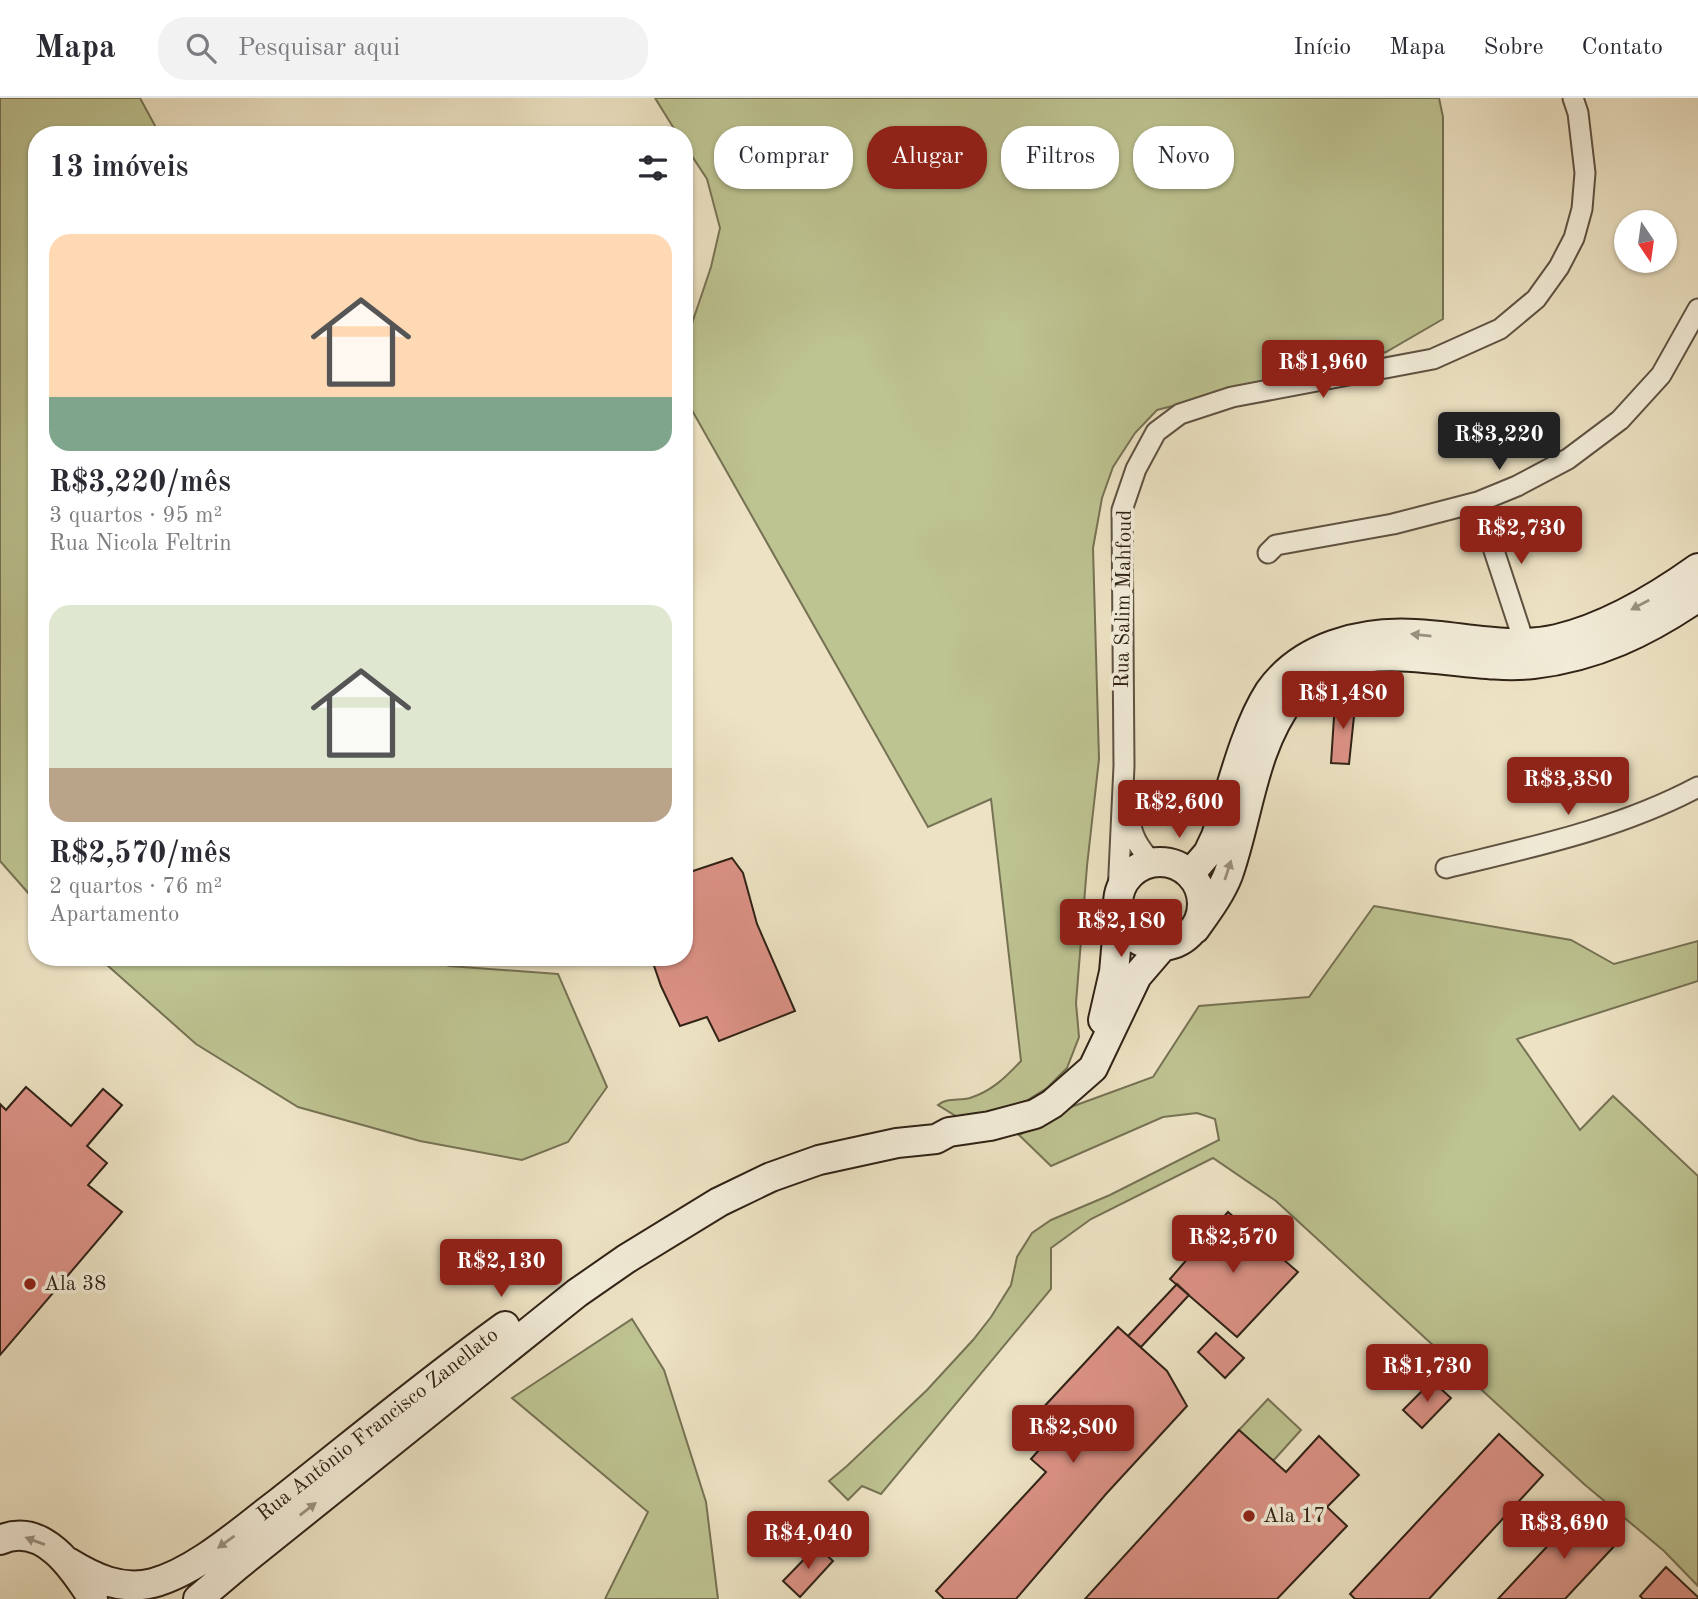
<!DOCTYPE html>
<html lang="pt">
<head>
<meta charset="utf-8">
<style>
	body { margin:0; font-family:"Old Standard TT",serif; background:#f2f2f3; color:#2b2b33; height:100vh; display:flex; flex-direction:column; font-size:26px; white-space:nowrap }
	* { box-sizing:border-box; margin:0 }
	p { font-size:23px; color:#7c7c81 }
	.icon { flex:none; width:38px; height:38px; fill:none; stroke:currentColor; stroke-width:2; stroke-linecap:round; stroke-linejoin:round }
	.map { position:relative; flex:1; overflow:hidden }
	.panel { position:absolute; left:28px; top:28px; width:665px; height:840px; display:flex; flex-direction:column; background:#fff; border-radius:28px; box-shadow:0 2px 5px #0004 }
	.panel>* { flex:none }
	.guide { position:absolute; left:714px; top:28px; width:665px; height:63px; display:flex; gap:14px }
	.needle { width:46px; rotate:167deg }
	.fabs { position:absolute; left:1614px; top:112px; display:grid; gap:14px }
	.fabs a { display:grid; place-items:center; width:63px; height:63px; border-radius:50%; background:#fff; box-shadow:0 2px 5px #0004; font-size:35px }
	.price { position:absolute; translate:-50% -60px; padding:0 16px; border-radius:7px; background:#8f2418; color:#fff; font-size:23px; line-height:46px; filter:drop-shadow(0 2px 4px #0008) }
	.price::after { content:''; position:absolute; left:50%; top:42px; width:21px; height:16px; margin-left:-10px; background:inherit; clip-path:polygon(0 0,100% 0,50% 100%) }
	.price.on { background:#222; color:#fff }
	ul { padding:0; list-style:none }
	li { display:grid; align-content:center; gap:14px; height:371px; padding:0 21px }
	li span { display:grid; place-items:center; height:217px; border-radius:21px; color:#555 }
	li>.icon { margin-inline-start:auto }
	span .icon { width:126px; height:126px; fill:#fffc; stroke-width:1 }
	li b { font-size:30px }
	h2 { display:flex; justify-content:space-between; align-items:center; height:84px; padding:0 21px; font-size:30px }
	.pill { padding:0 24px; border-radius:28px; background:#fff; box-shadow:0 2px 5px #0004; font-size:24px; line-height:63px }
	.pill.on { background:#8f2418; color:#fff }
	header { display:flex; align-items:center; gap:42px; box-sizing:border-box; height:98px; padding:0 35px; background:#fff; border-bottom:2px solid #e1e1e2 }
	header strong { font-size:33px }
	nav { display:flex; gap:38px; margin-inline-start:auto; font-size:24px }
	.search { width:490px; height:63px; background:#f2f2f3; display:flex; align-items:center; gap:18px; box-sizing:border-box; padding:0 24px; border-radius:28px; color:#7c7c81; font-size:26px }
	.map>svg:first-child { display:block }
</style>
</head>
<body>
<header>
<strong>Mapa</strong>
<div class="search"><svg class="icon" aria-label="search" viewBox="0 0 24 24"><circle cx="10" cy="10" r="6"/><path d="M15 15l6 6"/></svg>Pesquisar aqui</div>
<nav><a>Início</a><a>Mapa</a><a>Sobre</a><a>Contato</a></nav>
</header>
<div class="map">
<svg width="1698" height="1501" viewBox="0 0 1698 1501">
	<rect width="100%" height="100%" fill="#ede3c4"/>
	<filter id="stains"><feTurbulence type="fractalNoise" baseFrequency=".00286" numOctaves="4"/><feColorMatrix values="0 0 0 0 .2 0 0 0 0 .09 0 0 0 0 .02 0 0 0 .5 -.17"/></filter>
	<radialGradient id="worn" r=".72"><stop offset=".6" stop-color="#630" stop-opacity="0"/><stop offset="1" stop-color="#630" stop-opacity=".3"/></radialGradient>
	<!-- green -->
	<path fill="#bdc391" stroke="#767254" stroke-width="2" d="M0,0h140l20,37h-123v768l-37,-42z
		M655,0h784l4,19v202l-57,33 -229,58 -22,23 -22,34 -11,31 -9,50 6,211 -12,107 -11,137 3,34 -12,31 -20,20 -21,13 -44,15 -23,2 -21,-13c9,-8 21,-4 32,-7 22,-7 36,-21 51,-37l-30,-262 -63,28 -235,-415 -9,-24v-41l27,-80 9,-39 -13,-49 -23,-35v-9h-6z
		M1374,808l197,34 43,24 84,-23v40l-181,58 63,91 33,-34 85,80v410l-34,-35 -80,-67 -308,-283 -63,-43 -122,61 -40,29v41l-170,205 -19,-8 -14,14 -19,-19 18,-15 80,-76 46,-50 18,-23 20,-32 6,-28 15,-24 19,-13 59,-25 109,-55 -4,-21 -18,-6 -34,4 -112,49 -32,-31 52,-28 82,-30 46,-71 110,-9z
		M98,859h333l18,9 109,8 49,113 -39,55 -46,18 -102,-19 -122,-34 -102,-63z
		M632,1221l32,51 42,132 12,97h-113l43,-87 -136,-114z
		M1268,1301l33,31 -28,31 -34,-31z"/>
	<!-- building -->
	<path fill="#dc9286" stroke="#302216" stroke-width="2" d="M1356,599l-7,67 -18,-1 4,-61z
		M732,760l11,15 14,51 38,87 -76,30 -12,-24 -27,9 -19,-40 -10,-29h33v-83z
		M26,989l45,39 32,-37 19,16 -35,41 20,17 -19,22 34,27 -122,143v-251l6,6z
		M1228,1114l70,60 -61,65 -67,-58z
		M1228,1114l70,60 -61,65 -67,-58z
		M1177,1186l12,11 -48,52 -13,-11z
		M1118,1229l49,44 20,35 -81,88 -90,105h-72l-8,-8 110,-119 -15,-13 15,-17 -19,-17z
		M1216,1235l28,25 -19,20 -27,-26z
		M1432,1283l19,17 -29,30 -19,-18z
		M1239,1332l47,42 33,-36 40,39 -32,32 20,19 -70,73h-192z
		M1499,1336l44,41 -114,124h-74l-5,-5z
		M1583,1410l36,33 -54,58h-67z
		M817,1448l16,15 -33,36 -17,-16z
		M1666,1469l32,30v2h-55l-3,-3z"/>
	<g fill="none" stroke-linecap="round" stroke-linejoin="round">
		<defs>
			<path id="street" d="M1478,404l50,152
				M1268,455l8,-8 117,-21 85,-22 39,-16 51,-27 52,-39 41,-45 37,-66
				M1129,716c2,21 9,33 23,48
				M1446,770c86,-21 173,-39 252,-81
				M1118,796l6,-128 -2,-256 14,-41 20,-37 24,-18 52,-17 201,-38 67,-30 36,-30 23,-32 15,-29 8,-29 3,-36 -7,-60 -5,-15"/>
			<path id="secondary" d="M1118 806a42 42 0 1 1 84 0a42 42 0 1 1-84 0Z
				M1190,776l18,-21 8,-17c14,-43 29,-107 53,-144 32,-46 92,-61 146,-58 47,2 94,16 142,5 51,-12 99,-41 141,-71
				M1195,831c12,-17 25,-34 33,-54 21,-59 24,-126 64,-178 55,-73 166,-24 241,-33 62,-7 114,-32 165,-67
				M1103,922l11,-48 5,-56
				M0,1442c43,-19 74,29 93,59
				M68,1464c26,16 53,29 85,21 44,-12 89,-53 125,-80 75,-59 149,-121 227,-177
				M198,1501l39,-33 340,-273 49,-34 93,-57 52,-25 48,-17 78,-17 39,-4 13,-7 41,-6 45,-12 17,-10 41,-36 44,-92 25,-29"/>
		</defs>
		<!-- street casing -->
		<use href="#street" stroke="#5f5242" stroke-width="23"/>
		<!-- secondary casing -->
		<use href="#secondary" stroke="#302216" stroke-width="32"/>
		<!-- street -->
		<use href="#street" stroke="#f3edd9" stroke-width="19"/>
		<!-- secondary -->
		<use href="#secondary" stroke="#f3edd9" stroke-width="28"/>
	</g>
	<!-- one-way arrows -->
	<defs><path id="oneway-solid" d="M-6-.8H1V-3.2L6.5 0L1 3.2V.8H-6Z" transform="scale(1.75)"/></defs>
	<g fill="#9b9281">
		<use href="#oneway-solid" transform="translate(1640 507) rotate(152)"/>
		<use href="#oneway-solid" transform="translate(1421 537) rotate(-174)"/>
		<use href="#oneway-solid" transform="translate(1228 772) rotate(-72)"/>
		<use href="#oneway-solid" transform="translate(308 1411) rotate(-38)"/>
		<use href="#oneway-solid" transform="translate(35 1443) rotate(-160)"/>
		<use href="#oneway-solid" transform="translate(226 1444) rotate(144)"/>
	</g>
	<!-- markers -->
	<g fill="#8f2418" stroke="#f3edd9" stroke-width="2.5">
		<circle cx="30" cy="1186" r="7"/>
		<circle cx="1249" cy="1418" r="7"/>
	</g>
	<g text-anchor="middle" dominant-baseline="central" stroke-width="7" stroke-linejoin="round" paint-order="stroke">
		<!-- street labels -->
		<g font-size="21" fill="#302216" stroke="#f3edd9">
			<text transform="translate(1124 501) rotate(-89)">Rua Salim Mahfoud</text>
			<text transform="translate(378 1327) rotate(-38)">Rua Antônio Francisco Zanellato</text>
		</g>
		<!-- poi labels -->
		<g font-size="21" fill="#302216" stroke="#f3edd9" text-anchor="start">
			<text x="44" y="1186">Ala 38</text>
			<text x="1263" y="1418">Ala 17</text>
		</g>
	</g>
	<rect width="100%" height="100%" filter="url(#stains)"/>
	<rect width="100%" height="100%" fill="url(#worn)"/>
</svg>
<div class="fabs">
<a><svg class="needle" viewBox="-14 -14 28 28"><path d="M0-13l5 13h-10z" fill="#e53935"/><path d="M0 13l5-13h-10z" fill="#7c7c81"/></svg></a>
</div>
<b class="price" style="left:1323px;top:302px">R$1,960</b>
<b class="price on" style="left:1499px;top:374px">R$3,220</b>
<b class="price" style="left:1521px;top:468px">R$2,730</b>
<b class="price" style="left:1343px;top:633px">R$1,480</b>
<b class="price" style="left:1568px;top:719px">R$3,380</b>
<b class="price" style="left:1179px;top:742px">R$2,600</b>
<b class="price" style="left:1121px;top:861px">R$2,180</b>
<b class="price" style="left:1233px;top:1177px">R$2,570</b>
<b class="price" style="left:501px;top:1201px">R$2,130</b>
<b class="price" style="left:1427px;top:1306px">R$1,730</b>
<b class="price" style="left:1073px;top:1367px">R$2,800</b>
<b class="price" style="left:1564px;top:1463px">R$3,690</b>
<b class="price" style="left:808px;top:1473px">R$4,040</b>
<div class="guide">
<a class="pill">Comprar</a>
<a class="pill on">Alugar</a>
<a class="pill">Filtros</a>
<a class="pill">Novo</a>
</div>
<section class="panel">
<h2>13 imóveis<svg class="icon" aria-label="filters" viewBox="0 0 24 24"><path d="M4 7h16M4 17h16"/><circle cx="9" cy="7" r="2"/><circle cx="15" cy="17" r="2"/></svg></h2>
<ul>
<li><span style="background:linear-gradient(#ffd9b3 75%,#7fa58c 0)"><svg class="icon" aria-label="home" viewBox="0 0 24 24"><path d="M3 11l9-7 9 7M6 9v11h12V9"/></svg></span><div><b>R$3,220/mês</b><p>3 quartos · 95 m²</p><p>Rua Nicola Feltrin</p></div></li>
<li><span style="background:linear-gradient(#dfe7d0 75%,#b9a48a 0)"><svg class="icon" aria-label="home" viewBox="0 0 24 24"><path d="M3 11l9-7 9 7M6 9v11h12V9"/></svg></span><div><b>R$2,570/mês</b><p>2 quartos · 76 m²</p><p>Apartamento</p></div></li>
</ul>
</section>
</div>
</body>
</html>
